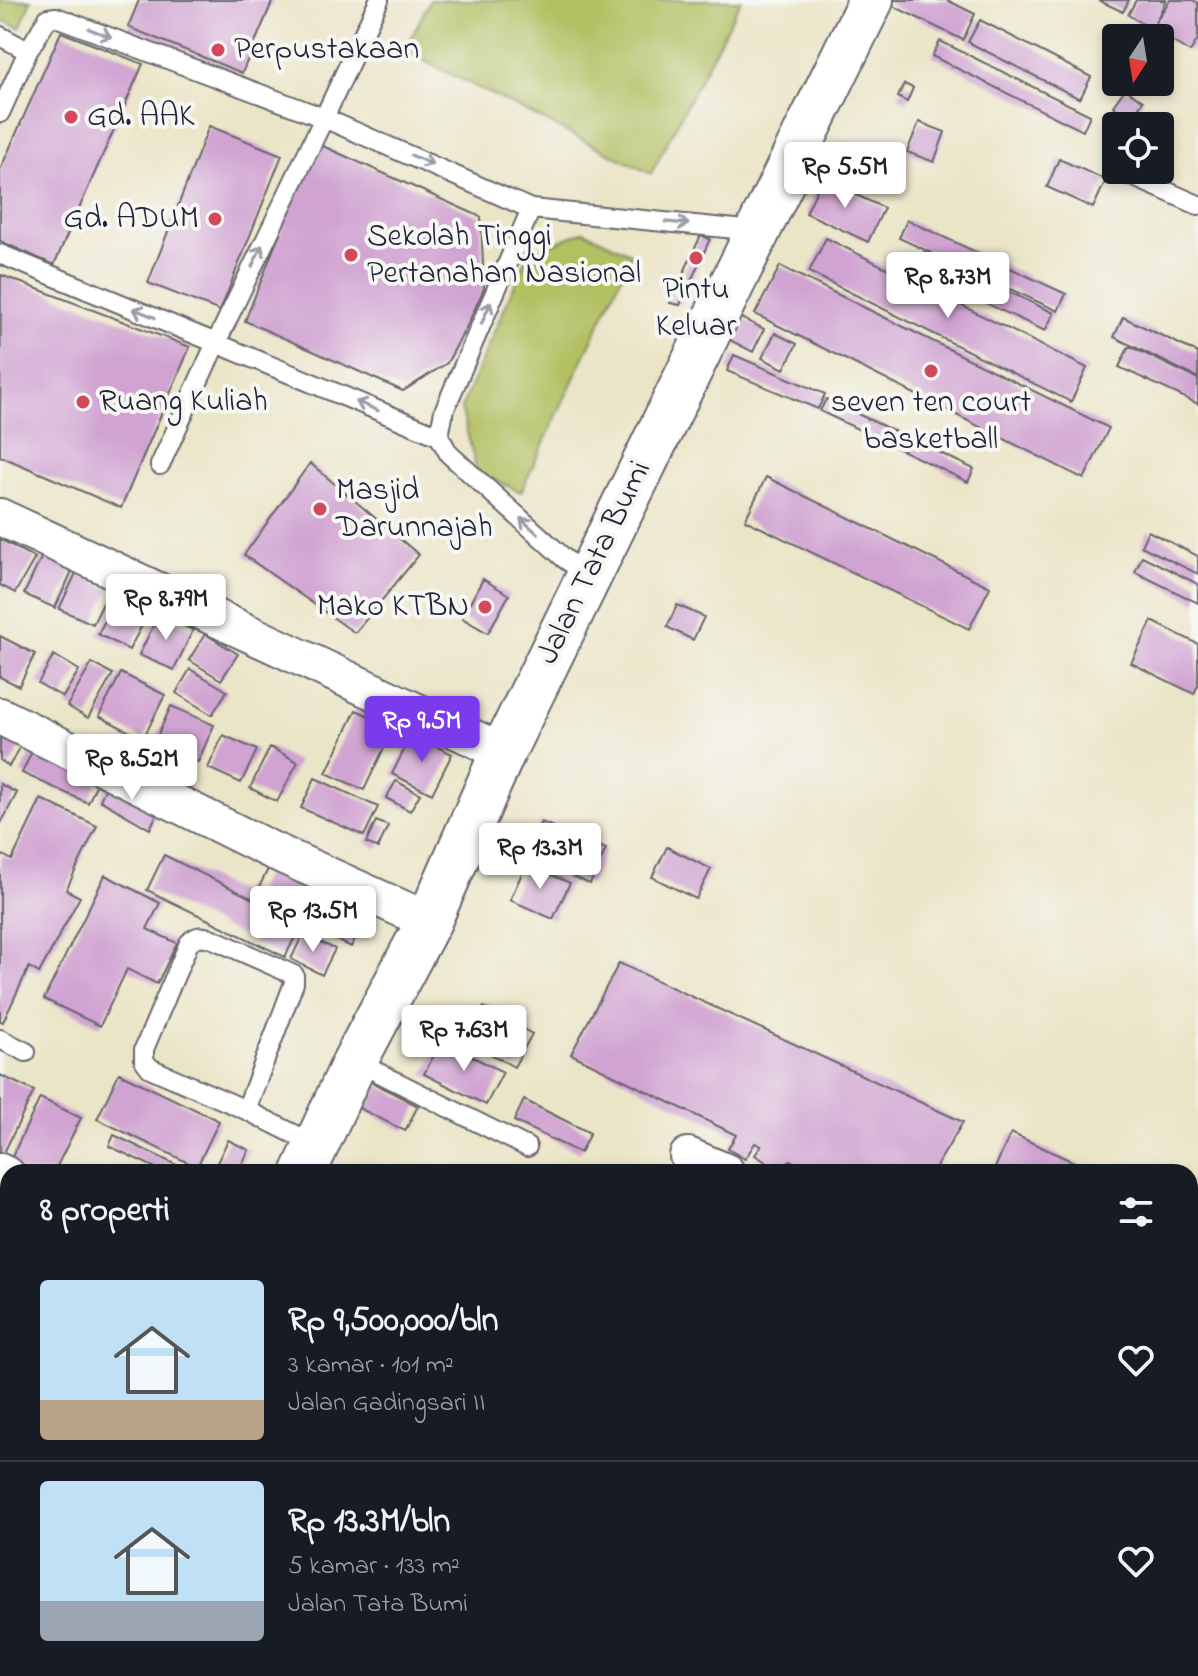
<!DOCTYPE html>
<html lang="id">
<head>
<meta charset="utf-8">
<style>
	body { margin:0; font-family:"Indie Flower",sans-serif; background:#20242c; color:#f1f3f6; height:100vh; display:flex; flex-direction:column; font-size:30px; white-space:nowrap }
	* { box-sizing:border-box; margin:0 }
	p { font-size:26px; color:#9ea1a6 }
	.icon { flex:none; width:44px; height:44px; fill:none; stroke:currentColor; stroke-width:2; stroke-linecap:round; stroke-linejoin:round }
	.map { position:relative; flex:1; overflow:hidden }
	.details { position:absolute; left:0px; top:1164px; width:1198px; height:512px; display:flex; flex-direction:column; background:#171b24; border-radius:24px 24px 0 0; box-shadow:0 4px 12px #0003 }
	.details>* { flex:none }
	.needle { width:52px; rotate:192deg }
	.fabs { position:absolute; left:1102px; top:24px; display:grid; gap:16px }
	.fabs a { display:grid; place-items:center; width:72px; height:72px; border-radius:8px; background:#171b24; box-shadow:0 4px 12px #0003; font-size:40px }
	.price { position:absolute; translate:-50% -68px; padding:0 18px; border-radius:8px; background:#fff; color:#222; font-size:26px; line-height:52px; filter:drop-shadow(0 2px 4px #0008) }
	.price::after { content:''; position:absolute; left:50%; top:48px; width:24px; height:18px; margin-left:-12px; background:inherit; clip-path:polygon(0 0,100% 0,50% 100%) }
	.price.on { background:#7c3aed; color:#fff }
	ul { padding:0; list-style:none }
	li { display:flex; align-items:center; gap:24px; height:200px; padding:0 40px }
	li+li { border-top:2px solid #363941 }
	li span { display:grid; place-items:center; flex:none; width:224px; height:160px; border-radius:8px; color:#555 }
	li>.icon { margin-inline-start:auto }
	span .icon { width:96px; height:96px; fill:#fffc; stroke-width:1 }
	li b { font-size:34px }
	h2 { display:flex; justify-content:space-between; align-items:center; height:96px; padding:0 40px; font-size:34px }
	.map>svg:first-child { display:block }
</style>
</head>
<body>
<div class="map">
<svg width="1198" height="1676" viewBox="0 0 1198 1676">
	<rect width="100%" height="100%" fill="#f6f6f2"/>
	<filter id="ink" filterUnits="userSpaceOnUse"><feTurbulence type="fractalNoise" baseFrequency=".0125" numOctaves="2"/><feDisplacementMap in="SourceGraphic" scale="16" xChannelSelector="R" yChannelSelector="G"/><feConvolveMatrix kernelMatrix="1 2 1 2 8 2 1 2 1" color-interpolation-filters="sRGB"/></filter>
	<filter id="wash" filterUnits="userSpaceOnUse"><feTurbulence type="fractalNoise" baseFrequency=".006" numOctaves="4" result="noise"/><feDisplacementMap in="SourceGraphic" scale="32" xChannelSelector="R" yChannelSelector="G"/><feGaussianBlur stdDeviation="1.8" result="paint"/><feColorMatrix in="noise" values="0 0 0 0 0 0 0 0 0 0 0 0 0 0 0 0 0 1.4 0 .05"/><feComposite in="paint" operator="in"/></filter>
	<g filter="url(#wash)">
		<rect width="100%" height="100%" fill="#ebe5c7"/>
		<!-- green -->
		<path fill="#b2c062" stroke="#6a714e" stroke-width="2" d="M0,0h31l-11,28 -20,-9z
			M430,0h311l-90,174 -247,-123z
			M584,231l48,23 -111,238 -44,-20 -16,-64 67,-154z"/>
		<g id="blocks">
			<!-- building -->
			<path fill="#d0a3d2" d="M139,0h134l-31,73 -114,-46z
				M891,0h56l28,14 -12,26 -74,-36z
				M1098,0h31l-6,12z
				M1136,0h30l-11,23 15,-23h23l5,3v36l-8,13 -62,-37z
				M980,20l111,57 -11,22 -112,-57z
				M61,32l82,32 -89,201 -54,-24v-71z
				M940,41l150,74 -7,16 -151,-75z
				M904,84l9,4 -6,14 -9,-5z
				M1125,89l18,12 -12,18 -18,-13z
				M919,122l26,10 -11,30 -27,-10z
				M209,126l73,29 -62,156 -72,-28z
				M316,143l165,74 3,71 -16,36 -21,39 -44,28 -158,-70z
				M1059,159l47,21 -13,28 -46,-21z
				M822,179l62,29 -16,34 -62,-29z
				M907,220l159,74 -8,17 -159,-73z
				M701,235l9,4 -30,66 -10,-2z
				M826,238l261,130 -16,34 -262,-130z
				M924,252l130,61 -9,18 -129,-61z
				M780,266l329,162 -25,51 -329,-165z
				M1,275l189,72 -69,161 -121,-52z
				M739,317l25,12 -11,23 -25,-13z
				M1123,317l75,36v25l-84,-41z
				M775,333l22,11 -13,25 -22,-11z
				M1129,346l69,33v25l-79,-37z
				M734,355l91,39 -7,15 -91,-38z
				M826,399l148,70 -6,13 -148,-71z
				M310,463l109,92 -64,78 -111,-78z
				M766,477l224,110 -21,42 -224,-109z
				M1148,531l50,25v18l-57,-28z
				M0,539l35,19 -20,35 -15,-8z
				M43,554l30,15 -18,39 -31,-14z
				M1142,556l56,28v19l-63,-31z
				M76,573l34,16 -17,35 -34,-15z
				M483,579l26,16 -21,38 -26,-15z
				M117,597l31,17 -19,36 -31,-16z
				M677,605l27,12 -11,23 -26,-13z
				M159,614l34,16 -19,40 -35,-15z
				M1152,621l46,23v41l-4,9 -63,-31z
				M205,634l33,20 -17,26 -32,-20z
				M0,636l35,18 -16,32 -19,-9z
				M54,655l25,15 -16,27 -25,-14z
				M92,663l21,11 -25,44 -21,-12z
				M190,669l37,22 -15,24 -36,-22z
				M121,673l44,22 -22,44 -44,-23z
				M171,706l43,19 -16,37 -44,-19z
				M356,710l38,17 -30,63 -38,-17z
				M0,721l28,14 -19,31 -9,-6z
				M412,734l40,20 -20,40 -40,-20z
				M223,735l34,15 -16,33 -33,-15z
				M38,738l66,30 -16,35 -66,-30z
				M270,747l28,15 -21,40 -27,-14z
				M111,776l52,24 -13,29 -50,-29z
				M315,778l63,29 -14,29 -63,-28z
				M396,781l24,13 -10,17 -24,-13z
				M0,784l17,9 -17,32z
				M41,799l56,27 -31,64 14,7 -41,76 -10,-6 -26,55 -3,-1v-161l3,-5 9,5z
				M376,821l12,5 -10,22 -12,-5z
				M541,822l65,27 -16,35 -64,-28z
				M667,847l44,22 -15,30 -44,-22z
				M164,855l138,68 -17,34 -138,-67z
				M274,857l45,24 -17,33 -45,-23z
				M526,864l44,19 -17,36 -43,-19z
				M105,875l55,28 -13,26 30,14 -20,41 -30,-15 -27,57 -56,-27z
				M322,893l45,21 -16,33 -45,-22z
				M303,934l32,15 -13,26 -31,-16z
				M619,963l344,159 -30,50h-142l4,-9 -5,-3 -8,12 -27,-17 6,-9 -6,-3 -10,16 -17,-10 8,-14 -165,-81z
				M484,1007l48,27 -18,33 -48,-27z
				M441,1041l62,31 -17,33 -62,-31z
				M119,1073l100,48 -22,46 -100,-48z
				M0,1075l34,16 -34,70z
				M368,1080l50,26 -13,25 -50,-25z
				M40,1098l41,20 -27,54h-27l-18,-9z
				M524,1100l66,33 -10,20 -66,-32z
				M1011,1133l84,39h-102z
				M114,1135l77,37h-27l-55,-26z
				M228,1140l21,10 -11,22h-17l-7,-3z
				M1190,1206l8,5v44l-8,-5z
				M0,1217l8,4v41l-2,5 -6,-2z
				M1192,1515l6,4v40l-8,-5z
				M86,1668h23l16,8h-43z
				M552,1668h28l-4,8h-23l-4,-2z
				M696,1668h37l-6,8h-19z
				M766,1668h43l6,3 -3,5h-50z
				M1104,1668l19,8h-22z
				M1146,1668h24l4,2 -3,6h-29z"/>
		</g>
	</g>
	<g filter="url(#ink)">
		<use href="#blocks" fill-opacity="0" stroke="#68666c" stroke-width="2"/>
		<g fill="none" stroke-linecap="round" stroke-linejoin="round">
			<defs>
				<path id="lane" d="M0,36l28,15
					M0,113l28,-62 20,-33 8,-1 268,101 55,-118
					M1118,170l80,35
					M0,254l216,89 -56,122
					M439,436l-223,-93 108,-225 207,91
					M589,576l-24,-17 -116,-105 -10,-18 5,-25 87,-202 225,22
					M0,1039l26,13
					M355,1061l172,86
					M246,1110l48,-127v-8l-81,-36c-10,-3 -16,-5 -24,4l-45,106v11l6,8 96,42 70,35
					M0,1397l8,2
					M0,1642l8,4
					M5,1676l5,-8"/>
				<path id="street" d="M0,517l503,235
					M0,716l269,133 160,72
					M688,1156l38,16
					M0,1172l8,4
					M1190,1326l8,3
					M1190,1460l8,4
					M657,1668l17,8"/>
				<path id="secondary" d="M304,1172l51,-111 74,-140 74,-169 368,-752
					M75,1676l3,-8"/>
			</defs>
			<!-- lane casing -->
			<use href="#lane" stroke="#68666c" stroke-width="22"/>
			<!-- street casing -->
			<use href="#street" stroke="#68666c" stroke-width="40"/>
			<!-- secondary casing -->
			<use href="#secondary" stroke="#68666c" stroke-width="48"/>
			<!-- lane -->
			<use href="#lane" stroke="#fff" stroke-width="18"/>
			<!-- street -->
			<use href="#street" stroke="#fff" stroke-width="36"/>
			<!-- secondary -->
			<use href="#secondary" stroke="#fff" stroke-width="44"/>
		</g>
		<!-- one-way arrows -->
		<defs><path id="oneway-shaft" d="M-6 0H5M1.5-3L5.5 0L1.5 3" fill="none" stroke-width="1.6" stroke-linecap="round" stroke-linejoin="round" transform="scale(2)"/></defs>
		<g stroke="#9c9ca7">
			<use href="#oneway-shaft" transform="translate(100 33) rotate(21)"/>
			<use href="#oneway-shaft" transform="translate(422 160) rotate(24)"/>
			<use href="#oneway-shaft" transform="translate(677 223) rotate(5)"/>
			<use href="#oneway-shaft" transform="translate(257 256) rotate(-65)"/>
			<use href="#oneway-shaft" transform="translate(144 313) rotate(-158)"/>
			<use href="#oneway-shaft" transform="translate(486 313) rotate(-67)"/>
			<use href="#oneway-shaft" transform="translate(367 406) rotate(-157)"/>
			<use href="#oneway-shaft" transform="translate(529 526) rotate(-138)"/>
		</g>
	</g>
	<!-- markers -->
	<g fill="#d1495b" stroke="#f6f6f2" stroke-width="3">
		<circle cx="218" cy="50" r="8"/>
		<circle cx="71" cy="117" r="8"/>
		<circle cx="215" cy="219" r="8"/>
		<circle cx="351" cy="255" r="8"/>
		<circle cx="696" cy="258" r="8"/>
		<circle cx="931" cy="371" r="8"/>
		<circle cx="83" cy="402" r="8"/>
		<circle cx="320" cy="509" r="8"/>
		<circle cx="485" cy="607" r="8"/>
	</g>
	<g text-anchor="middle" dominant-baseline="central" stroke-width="8" stroke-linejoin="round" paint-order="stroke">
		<!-- poi labels -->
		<g font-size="32" fill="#22223b" stroke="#f6f6f2" text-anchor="start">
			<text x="234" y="50">Perpustakaan</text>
			<text x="87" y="117">Gd. AAK</text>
			<text x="199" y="219" text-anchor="end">Gd. ADUM</text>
			<text x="367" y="237">Sekolah Tinggi<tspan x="367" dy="37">Pertanahan Nasional</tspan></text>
			<text x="696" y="290" text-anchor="middle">Pintu<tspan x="696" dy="37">Keluar</tspan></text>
			<text x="99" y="402">Ruang Kuliah</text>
			<text x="931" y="403" text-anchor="middle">seven ten court<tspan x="931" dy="37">basketball</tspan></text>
			<text x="336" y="491">Masjid<tspan x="336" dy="37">Darunnajah</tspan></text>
			<text x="469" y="607" text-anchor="end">Mako KTBN</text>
		</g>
		<!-- street labels -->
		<g font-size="32" fill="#22223b" stroke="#f6f6f2">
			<text transform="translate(595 563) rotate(-64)">Jalan Tata Bumi</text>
		</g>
	</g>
</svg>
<div class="fabs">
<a><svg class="needle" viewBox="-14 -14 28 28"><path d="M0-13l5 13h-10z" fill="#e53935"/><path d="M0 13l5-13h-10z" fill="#9ea1a6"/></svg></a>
<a><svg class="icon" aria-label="locate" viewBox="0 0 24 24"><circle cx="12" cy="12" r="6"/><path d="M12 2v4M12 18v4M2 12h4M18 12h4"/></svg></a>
</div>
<b class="price" style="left:845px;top:210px">Rp 5.5M</b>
<b class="price" style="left:948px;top:320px">Rp 8.73M</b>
<b class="price" style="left:166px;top:642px">Rp 8.79M</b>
<b class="price on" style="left:422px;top:764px">Rp 9.5M</b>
<b class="price" style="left:132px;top:802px">Rp 8.52M</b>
<b class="price" style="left:540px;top:891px">Rp 13.3M</b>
<b class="price" style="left:313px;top:954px">Rp 13.5M</b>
<b class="price" style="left:464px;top:1073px">Rp 7.63M</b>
<section class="details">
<h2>8 properti<svg class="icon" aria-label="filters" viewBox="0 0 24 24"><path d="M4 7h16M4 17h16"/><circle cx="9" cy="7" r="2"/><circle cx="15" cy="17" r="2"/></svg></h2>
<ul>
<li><span style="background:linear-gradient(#bfe0f5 75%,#b9a48a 0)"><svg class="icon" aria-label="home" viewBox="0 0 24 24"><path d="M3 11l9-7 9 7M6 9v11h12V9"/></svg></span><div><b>Rp 9,500,000/bln</b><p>3 kamar · 101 m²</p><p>Jalan Gadingsari II</p></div><svg class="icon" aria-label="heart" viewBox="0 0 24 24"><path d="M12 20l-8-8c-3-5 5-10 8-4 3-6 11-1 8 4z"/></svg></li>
<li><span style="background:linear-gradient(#bfe0f5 75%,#9aa5b1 0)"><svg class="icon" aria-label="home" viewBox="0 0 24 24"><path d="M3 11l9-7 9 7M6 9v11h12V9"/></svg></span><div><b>Rp 13.3M/bln</b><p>5 kamar · 133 m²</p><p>Jalan Tata Bumi</p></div><svg class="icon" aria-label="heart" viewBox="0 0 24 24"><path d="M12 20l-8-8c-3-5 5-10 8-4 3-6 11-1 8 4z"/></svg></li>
</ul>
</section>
</div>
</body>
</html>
